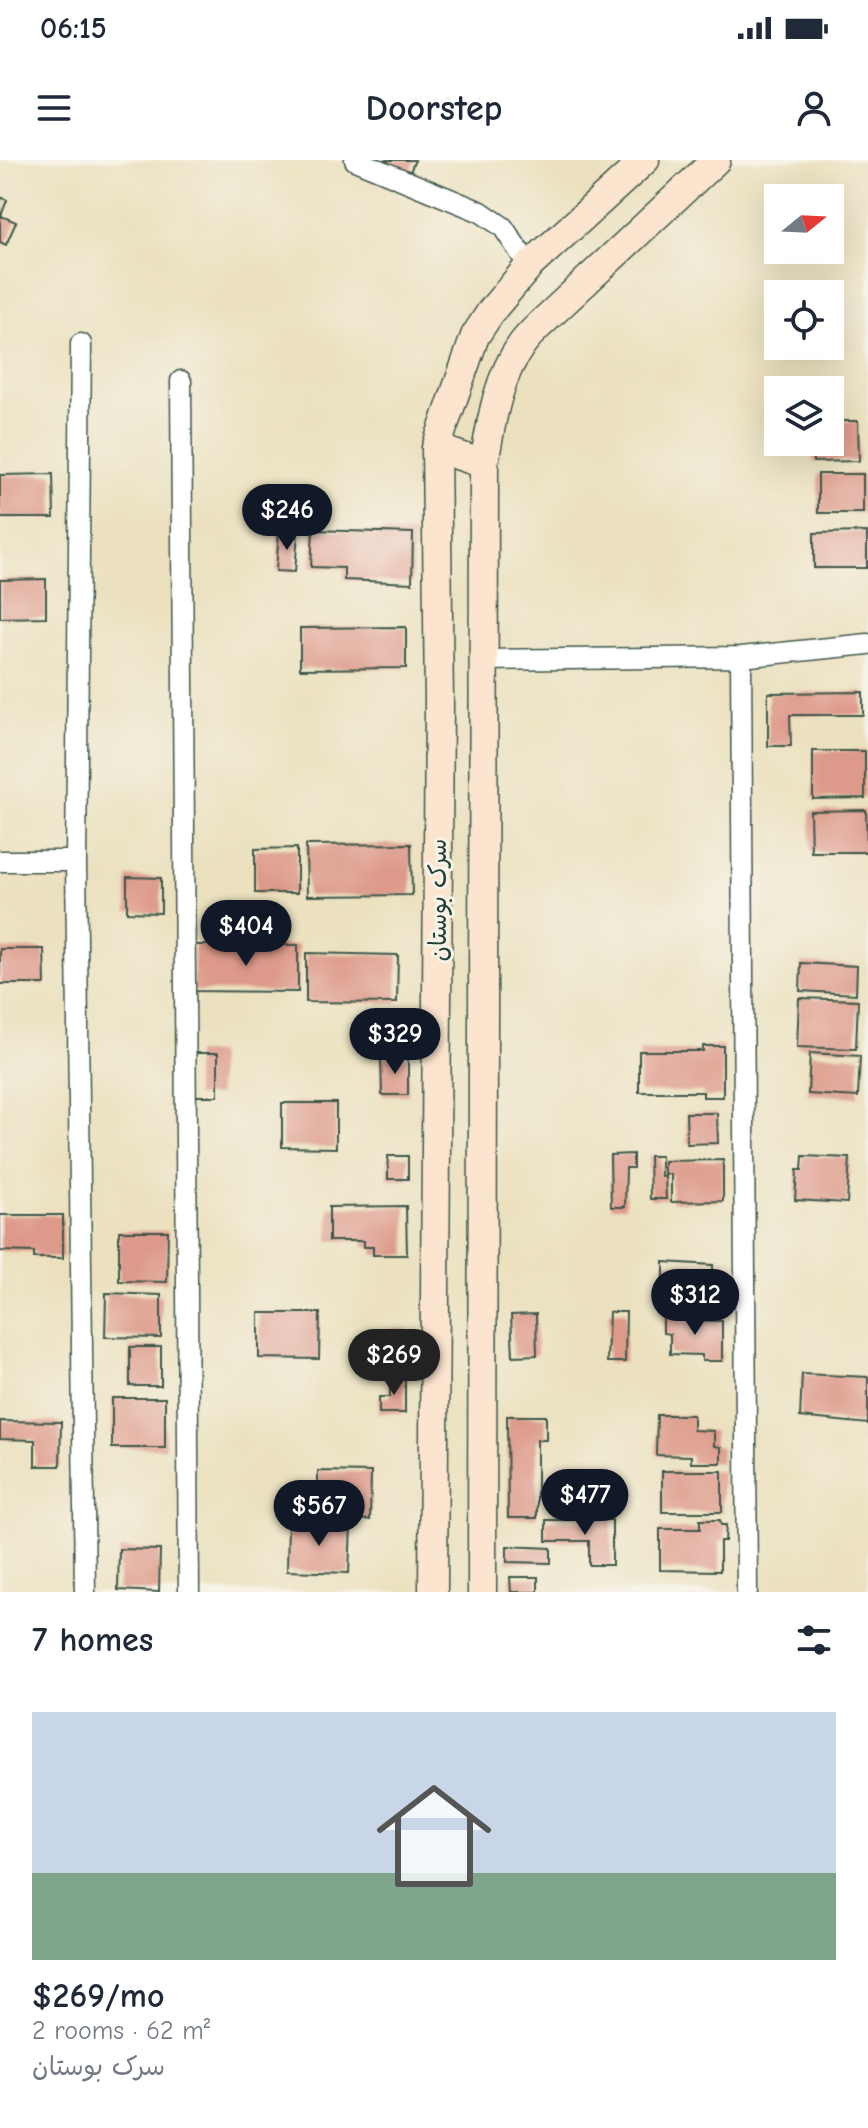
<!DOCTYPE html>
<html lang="en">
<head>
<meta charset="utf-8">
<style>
	body { margin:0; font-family:"Comic Neue","Playpen Sans Arabic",sans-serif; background:#f6f6f7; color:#1f2937; height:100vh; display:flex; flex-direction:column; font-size:30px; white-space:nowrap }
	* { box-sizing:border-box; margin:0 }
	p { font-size:26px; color:#747a83 }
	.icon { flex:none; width:44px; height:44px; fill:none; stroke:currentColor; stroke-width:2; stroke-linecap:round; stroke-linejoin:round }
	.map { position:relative; height:1432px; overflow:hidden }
	.panel { display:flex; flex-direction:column; background:#fff; flex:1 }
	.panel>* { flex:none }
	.needle { width:52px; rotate:72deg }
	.fabs { position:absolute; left:764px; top:24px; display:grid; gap:16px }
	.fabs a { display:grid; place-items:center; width:80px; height:80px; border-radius:0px; background:#fff; box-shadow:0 8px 32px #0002; font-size:40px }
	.price { position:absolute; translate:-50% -68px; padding:0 18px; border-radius:28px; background:#111827; color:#fff; font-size:26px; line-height:52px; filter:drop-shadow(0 2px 4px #0008) }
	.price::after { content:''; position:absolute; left:50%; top:48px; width:24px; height:18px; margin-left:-12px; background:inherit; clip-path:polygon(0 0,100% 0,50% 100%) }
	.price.selected { background:#222; color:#fff }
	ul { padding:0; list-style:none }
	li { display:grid; align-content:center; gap:16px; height:424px; padding:0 32px }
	li span { display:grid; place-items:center; height:248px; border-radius:0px; color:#555 }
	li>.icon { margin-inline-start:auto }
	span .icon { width:144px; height:144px; fill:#fffc; stroke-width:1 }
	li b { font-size:34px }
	h2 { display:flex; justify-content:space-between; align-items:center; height:96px; padding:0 32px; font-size:34px }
	.status { display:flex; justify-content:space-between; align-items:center; height:56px; padding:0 40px; background:#fff; direction:ltr }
	.status svg { height:22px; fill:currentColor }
	header { display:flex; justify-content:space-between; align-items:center; height:104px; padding:0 32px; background:#fff; font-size:36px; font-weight:800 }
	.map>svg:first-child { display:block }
</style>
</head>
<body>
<div class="status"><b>06:15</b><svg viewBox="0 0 49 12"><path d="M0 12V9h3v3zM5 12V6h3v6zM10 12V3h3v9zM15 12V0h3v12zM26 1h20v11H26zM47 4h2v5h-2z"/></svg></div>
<header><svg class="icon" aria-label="menu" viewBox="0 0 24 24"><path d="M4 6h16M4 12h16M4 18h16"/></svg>Doorstep<svg class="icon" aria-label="person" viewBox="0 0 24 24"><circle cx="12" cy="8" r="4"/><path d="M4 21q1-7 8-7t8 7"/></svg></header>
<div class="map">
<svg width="868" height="1432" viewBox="0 0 868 1432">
	<rect width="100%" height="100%" fill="#f7f3e8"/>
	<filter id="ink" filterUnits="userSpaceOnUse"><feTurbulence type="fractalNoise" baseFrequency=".0125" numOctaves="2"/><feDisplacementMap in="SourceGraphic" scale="16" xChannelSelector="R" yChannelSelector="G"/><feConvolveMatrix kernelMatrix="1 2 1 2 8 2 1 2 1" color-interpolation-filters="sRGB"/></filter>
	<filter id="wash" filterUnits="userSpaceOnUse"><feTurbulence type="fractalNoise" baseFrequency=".006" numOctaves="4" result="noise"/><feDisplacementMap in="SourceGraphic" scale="32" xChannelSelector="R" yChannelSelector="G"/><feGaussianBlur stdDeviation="1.8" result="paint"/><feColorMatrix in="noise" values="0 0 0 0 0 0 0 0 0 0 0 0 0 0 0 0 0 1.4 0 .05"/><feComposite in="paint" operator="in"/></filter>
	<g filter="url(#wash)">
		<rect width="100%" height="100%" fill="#ebe1bf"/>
		<g id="blocks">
			<!-- building -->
			<path fill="#dd9a8a" d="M364,0h51l-8,19z
				M0,37l7,3 -6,16 15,6 -10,23 -6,-3z
				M830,261h28l1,40 -46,1v-20h17z
				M53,314l1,44h-54v-43z
				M818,314h45v39h-45z
				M313,370l100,3 -1,50 -68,-3v-12l-33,-1z
				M279,371l19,1 -3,40 -19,-1z
				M867,372v36h-53v-35z
				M46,419v38l-46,1v-38z
				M406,467v41l-106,1v-41z
				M863,532v23h-73l1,31h-23v-53z
				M813,591h52v47l-52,1z
				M866,650l1,42h-56l-1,-41z
				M411,684l1,51 -105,1 -1,-51z
				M297,688v45h-42v-44z
				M127,717l34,1v35l-34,-1z
				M194,785h104v47l-105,-1z
				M0,789h44l1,35h-45z
				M306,793l92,2 -1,48 -91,-1z
				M801,803l56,3 -1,28 -56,-3z
				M799,838l59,2 -2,49 -59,-2z
				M703,886h20v51h-20v-5h-64v-41h64z
				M195,893h23v43h-23z
				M810,893l50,3 -2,41 -50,-3z
				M381,897h27v38h-26z
				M282,943h54v45l-54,-1z
				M686,953h31l1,30 -31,1z
				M633,994v14h-7l-1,39h-14l-1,-52z
				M388,996h20v23h-20z
				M649,996h12v20h4l1,23h-16z
				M803,996l47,2 -3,45 -52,-3 2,-30h5z
				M723,1000v41l-52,1v-28h-7v-13z
				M406,1046l1,49h-34v-8h-9v-6h-35v-34z
				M0,1055h63v43h-29v-6l-34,-1z
				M119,1071h49l-1,51 -48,-1z
				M664,1102l49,3v45l-49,-1z
				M106,1133l55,2v43l-56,-1z
				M609,1152h17l-1,50h-18z
				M259,1153h61l-1,46 -60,-1z
				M536,1154l1,41 -24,1 -2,-41z
				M663,1155h19v5l40,1v40h-20v-6l-32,-1v-20l-7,-1z
				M388,1169h18v28h-35v-10h17z
				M130,1187h31v39h-31z
				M802,1214l66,3v47l-68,-7z
				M390,1217h15v36h-26v-16h11z
				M112,1238h53v50h-53z
				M657,1255h36v15l21,1v15l7,1v16h-30v-7l-35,-1z
				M507,1256h39v24h-9v78h-29z
				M0,1261l61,1 -1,44h-25v-26l-35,-1z
				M318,1311l53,1 -1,48 -19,-1v-10l-29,-1 1,-19h-5z
				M662,1311h60v41h-60z
				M546,1360h66v45h-23v-24h-43z
				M700,1360h20l1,5h5l-1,16h-5v30l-60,-1v-41h40z
				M288,1364l63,2 -2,47 -62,-2z
				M507,1386l44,2v15l-44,-1z
				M119,1389l41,1 -1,42 -41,-2z
				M510,1417h28v15h-27z"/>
		</g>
	</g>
	<g filter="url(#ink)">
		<use href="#blocks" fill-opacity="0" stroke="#3e5649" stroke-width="2"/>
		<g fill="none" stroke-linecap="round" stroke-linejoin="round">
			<defs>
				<path id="street" d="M355,0l126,52 22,15 26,39
					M81,184l-5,517 9,731
					M181,221l8,1211
					M741,497l6,935
					M482,500l259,-3 127,-13
					M0,701h76"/>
				<path id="secondary" d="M436,288l48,16
					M433,1432l6,-890 -3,-254 39,-112 17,-26 37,-44 116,-106
					M482,1432l2,-1128c7,-41 13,-85 38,-120 8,-11 18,-19 27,-28l167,-156"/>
			</defs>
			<!-- street casing -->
			<use href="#street" stroke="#3e5649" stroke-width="23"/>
			<!-- secondary casing -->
			<use href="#secondary" stroke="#3e5649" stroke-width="31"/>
			<!-- street -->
			<use href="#street" stroke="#fff" stroke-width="20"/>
			<!-- secondary -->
			<use href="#secondary" stroke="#fbe5cf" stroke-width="28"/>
		</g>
	</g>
	<g text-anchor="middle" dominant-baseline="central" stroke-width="6" stroke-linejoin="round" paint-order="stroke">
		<!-- street labels -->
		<g font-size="24" fill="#1f3d34" stroke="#f7f3e8">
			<text transform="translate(438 740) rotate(-90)">سرک بوستان</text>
		</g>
	</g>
</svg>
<div class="fabs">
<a><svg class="needle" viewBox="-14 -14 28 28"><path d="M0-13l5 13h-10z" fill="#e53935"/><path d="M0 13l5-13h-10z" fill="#747a83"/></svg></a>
<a><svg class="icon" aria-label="locate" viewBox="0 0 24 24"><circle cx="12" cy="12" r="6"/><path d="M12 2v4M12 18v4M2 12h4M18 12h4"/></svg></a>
<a><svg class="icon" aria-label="layers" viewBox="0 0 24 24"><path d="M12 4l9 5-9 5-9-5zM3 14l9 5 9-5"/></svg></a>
</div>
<b class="price" style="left:287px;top:392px">$246</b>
<b class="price" style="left:246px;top:808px">$404</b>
<b class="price" style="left:395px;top:916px">$329</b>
<b class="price" style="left:695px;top:1177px">$312</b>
<b class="price selected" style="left:394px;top:1237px">$269</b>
<b class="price" style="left:585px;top:1377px">$477</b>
<b class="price" style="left:319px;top:1388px">$567</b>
</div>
<section class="panel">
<h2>7 homes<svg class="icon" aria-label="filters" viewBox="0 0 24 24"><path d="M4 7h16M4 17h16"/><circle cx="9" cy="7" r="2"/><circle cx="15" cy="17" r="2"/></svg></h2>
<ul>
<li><span style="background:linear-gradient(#c9d6e8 65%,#7fa58c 0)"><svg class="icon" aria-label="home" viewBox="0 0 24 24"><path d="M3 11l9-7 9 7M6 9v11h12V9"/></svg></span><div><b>$269/mo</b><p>2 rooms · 62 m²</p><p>سرک بوستان</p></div></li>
</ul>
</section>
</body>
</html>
